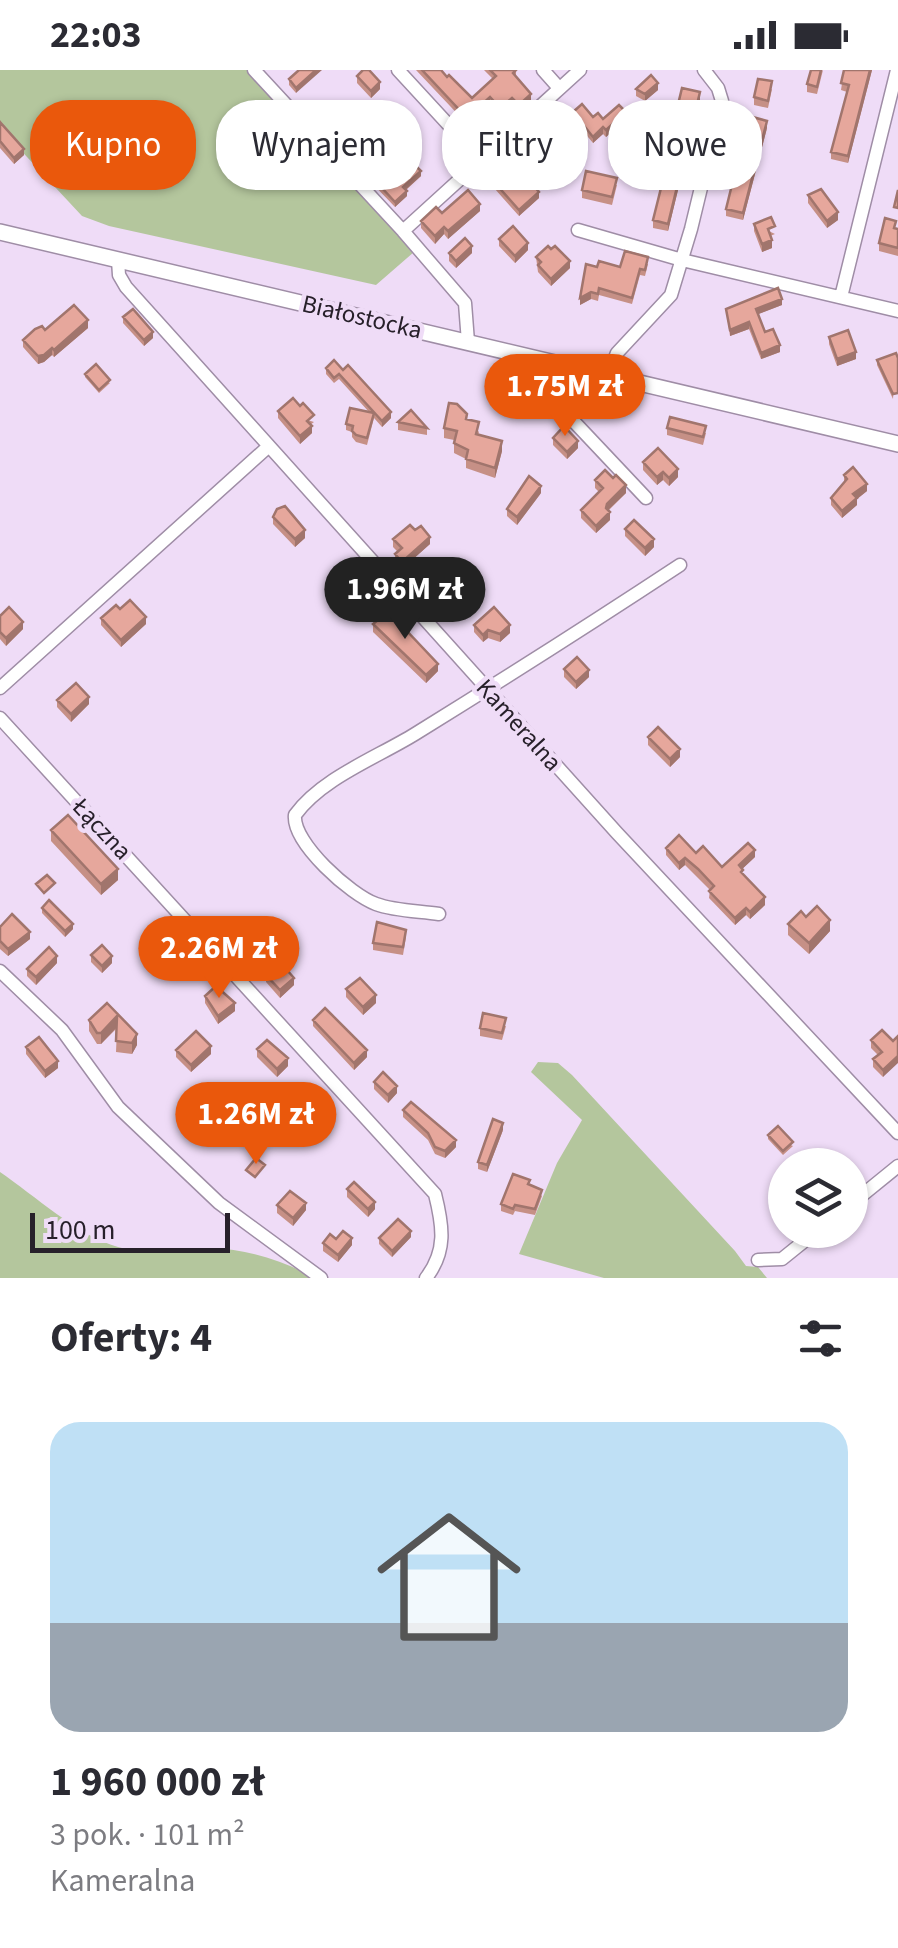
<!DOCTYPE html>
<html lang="pl">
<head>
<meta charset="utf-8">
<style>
	body { margin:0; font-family:"Source Sans 3",sans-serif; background:#f2f2f3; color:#2b2b33; height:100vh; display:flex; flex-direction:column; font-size:38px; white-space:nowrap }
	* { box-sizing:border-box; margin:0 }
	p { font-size:32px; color:#7c7c81 }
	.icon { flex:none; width:55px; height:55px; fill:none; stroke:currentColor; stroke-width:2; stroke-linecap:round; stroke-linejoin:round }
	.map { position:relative; height:1208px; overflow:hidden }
	.side { display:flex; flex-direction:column; background:#fff; flex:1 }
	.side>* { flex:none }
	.top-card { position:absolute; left:30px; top:30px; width:840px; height:90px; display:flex; gap:20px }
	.buttons { position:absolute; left:768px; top:1078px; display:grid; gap:20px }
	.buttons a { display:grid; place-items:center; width:100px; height:100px; border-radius:50%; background:#fff; box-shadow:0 2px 8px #0004; font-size:50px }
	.scale { position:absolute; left:30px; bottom:25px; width:200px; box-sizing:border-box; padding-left:10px; border:5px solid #27202a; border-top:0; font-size:28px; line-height:35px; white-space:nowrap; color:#27202a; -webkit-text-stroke:8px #efdcf7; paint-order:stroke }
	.price { position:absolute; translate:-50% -85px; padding:0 22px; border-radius:35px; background:#ea580c; color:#fff; font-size:32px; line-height:65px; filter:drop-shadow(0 2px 5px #0008) }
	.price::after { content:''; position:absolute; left:50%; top:60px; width:30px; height:22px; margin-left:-15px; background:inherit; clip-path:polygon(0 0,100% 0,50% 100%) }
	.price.selected { background:#222; color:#fff }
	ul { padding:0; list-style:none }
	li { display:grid; align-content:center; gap:20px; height:530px; padding:0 50px }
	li+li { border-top:2px solid #e1e1e2 }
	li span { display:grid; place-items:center; height:310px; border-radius:30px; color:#555 }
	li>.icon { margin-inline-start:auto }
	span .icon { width:180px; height:180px; fill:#fffc; stroke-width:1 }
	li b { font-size:42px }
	h2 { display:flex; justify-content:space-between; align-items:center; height:120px; padding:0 50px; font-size:42px }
	.chip { padding:0 35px; border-radius:40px; background:#fff; box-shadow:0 2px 8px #0004; font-size:35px; line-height:90px }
	.chip.selected { background:#ea580c; color:#fff }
	.status { display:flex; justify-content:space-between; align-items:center; height:70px; padding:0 50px; background:#fff; direction:ltr }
	.status svg { height:28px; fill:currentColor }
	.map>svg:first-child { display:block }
</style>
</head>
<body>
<div class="status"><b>22:03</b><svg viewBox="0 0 49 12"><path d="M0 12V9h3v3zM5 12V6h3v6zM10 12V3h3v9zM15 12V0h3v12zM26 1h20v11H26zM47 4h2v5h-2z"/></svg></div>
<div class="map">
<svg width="898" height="1208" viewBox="0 0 898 1208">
	<rect width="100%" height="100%" fill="#efdcf7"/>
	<!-- green -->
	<path fill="#b4c69d" d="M0,0h247l167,182 -38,33 -267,-59 -27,-10 -82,-88z
		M538,992l20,1 14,12 163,176 11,15 12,1 9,11h-163l-85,-24 38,-91 25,-43 -51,-48z
		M0,1102c34,23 78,64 118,75 31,9 62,0 93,1 36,1 73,13 104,30h-315z"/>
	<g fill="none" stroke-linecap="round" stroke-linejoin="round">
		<defs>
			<path id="minor" d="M254,0l149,161 62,72 3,39
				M398,0l82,89
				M543,0l16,18
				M578,160l104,30 216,51
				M403,161l177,-161
				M118,190l1,15 7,12 491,546 281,300
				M841,227l56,-227
				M524,285l6,20 116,123
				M609,304l8,-21 54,-58 20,-66 31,-128 -4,-13 -14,-18
				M0,618l269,-242
				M0,648l435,476c8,32 12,57 -9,84
				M439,844c-20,-3 -44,-3 -63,-10 -25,-9 -84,-61 -81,-89 27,-37 81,-57 120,-81 89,-55 177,-111 265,-169
				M0,901l62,59 56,77 101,96 102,75
				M850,1135l48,-39
				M758,1190l24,-1 36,-29"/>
			<path id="tertiary" d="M0,162l898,212"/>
		</defs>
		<!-- minor casing -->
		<use href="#minor" stroke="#9f8da6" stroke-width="15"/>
		<!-- tertiary casing -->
		<use href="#tertiary" stroke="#9f8da6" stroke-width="18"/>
		<!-- minor -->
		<use href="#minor" stroke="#fff" stroke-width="12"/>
		<!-- tertiary -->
		<use href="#tertiary" stroke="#fff" stroke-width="15"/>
	</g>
	<!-- wall -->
	<path fill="#c69086" d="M299,0l-3,23 -7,-8v-6z
		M416,0h25l6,7 25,21 21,-19 -9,-9h32v6l15,25 -12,11 -7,-8 -12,11 -10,-11 -23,20z
		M823,0l-6,24 -10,-2v-8z
		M844,0h28l-24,93 -17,-4v-7l16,-60 -6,-2z
		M357,6l23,13 -9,9 -14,-15z
		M636,19l22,1 -13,11 -9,-5z
		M772,19l-4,19 -14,-3v-8z
		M700,30l-32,131 -15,-3v-8l8,-29h-2v-8z
		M573,42l30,7h23l-20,18 -3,-3 -10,9 -20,-24z
		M544,44l26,11 -8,7 -3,-3 -5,4 -10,-11z
		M0,52l24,33 -10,9 -14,-16z
		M379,58l20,12 -5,5 27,31 -15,14 1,6 -12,11 -25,-26v-6l6,-5 -12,-13 -5,5 -12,-13v-5l6,-6 -1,-7z
		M767,58l-24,92 -17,-4v-7z
		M536,77l13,12 -22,19 12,20 -20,18 -32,-36v-6z
		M617,115l-5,20 -30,-7v-8z
		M808,125l30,25 -11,8 -19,-25z
		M480,141l-32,28 -4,-5 -9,10 -14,-16v-7l21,-8z
		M754,154l21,10 -5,2 2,12 -10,4 -8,-21z
		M896,158l2,1v27l-19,-5v-8z
		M499,169l29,11 -13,13 -16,-17z
		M449,183h23l-16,15 -7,-7z
		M536,187l34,11 -19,18 -13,-14z
		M648,194l-3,12 -5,-1 -8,29 -33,-9 -1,6 -7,-2 -11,6 17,-38h23z
		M782,235l-24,9 7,18 15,20 -19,7 -12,-30 -19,7 -4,-27z
		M123,247l30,21 -9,8 -21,-23z
		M88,258l-34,29 -2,-2 -8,7 -6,2 -15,-17v-7l22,-10z
		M829,267l27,22 -19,7 -8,-22z
		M896,283l-3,46 -16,-34v-5z
		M334,290l57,58 -9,9 -8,-9 -7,27 -11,-3 -4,-5v-5l-6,-2v-6l23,-12 -30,-33 -5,4 -8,-9v-6z
		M85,304l25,9 -11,10 -14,-16z
		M278,341l36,11 -4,3 2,8 -12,11 -22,-26z
		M467,349l12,13 -1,3 24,16 -7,27 -29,-10v-9l-12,-6v-13l-10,-2v-10z
		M398,352l29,6v7l-29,-5z
		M667,358l39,5 -3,12 -36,-10z
		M553,368l25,10 -11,11 -14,-14z
		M643,392l35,15 -9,9 -6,-6 -6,5 -14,-15z
		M844,405l23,16 -10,8v6l-15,13 -11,-13v-7l13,-15z
		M595,410l31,13 -18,18 2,9 -14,13 -15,-15v-8l18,-18 -4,-4z
		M541,423l-24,32 -10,-9v-7z
		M273,447l32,21 -10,9 -22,-23z
		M625,459l29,18 -9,9 -20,-20z
		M415,460l15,14 -28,25 -7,-8v-7l3,-2 -5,-5v-8z
		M120,539l26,15 -25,23 -20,-22v-7z
		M376,543l62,58 -12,12 -53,-51v-8l3,-3z
		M0,546l23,13 -17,17 -6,-7z
		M474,555l36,8 -10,9 -12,-4 -5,4 -9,-10z
		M564,599l25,8 -13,12 -12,-12z
		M57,630l32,4 -18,18 -14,-15z
		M648,667l32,20 -10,10 -22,-22z
		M51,760l67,50 -17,15 -50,-54z
		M666,778l30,5 26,14 33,-10 -13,12 1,6 22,30 -15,14 -4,-4 -11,10 -26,-27 1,-8 -25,-25 -6,5 -13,-15z
		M42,838l31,21 -8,8 -23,-24z
		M806,847l24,14 -21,23 -21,-19v-11z
		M0,857l30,12 -22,17 -8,-7z
		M406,867l-3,18 -30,-5v-7z
		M91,885l21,8 -10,10 -11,-11z
		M57,893l-21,22 -9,-9v-7z
		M266,905l28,10 -14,13 -14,-16z
		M346,919l30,14 -13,12 -17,-18z
		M205,926l30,15 -17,13 -13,-21z
		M107,933l30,42 -5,9 -16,-2 1,-24 -16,16h-4l-8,-13v-11z
		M313,950l54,37 -13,13 -41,-44z
		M506,956l-4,14 -22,-4v-8z
		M871,970l22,1 -10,36 -10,-10v-8l5,-4 -7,-7z
		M26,977l32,21 -13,10 -19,-24z
		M257,979l31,17 -11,11 -20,-20z
		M176,980l35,4 -20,18 -15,-15z
		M374,1012l23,11 -9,10 -14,-14z
		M403,1040l53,37 -11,11 -10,-4 -7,-14 -25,-23z
		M503,1060l-16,42 -9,-3v-7z
		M768,1065l25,11 -10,9 -15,-16z
		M530,1115l12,11 -7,19 -20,-4 -2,4 -12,-4v-7z
		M347,1119l28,20 -7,8 -21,-20z
		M277,1135l29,5 -13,16 -16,-13z
		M411,1167l-19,20 -13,-13v-6z
		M336,1169l16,6 -14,17 -15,-11v-8z"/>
	<!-- shaded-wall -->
	<path fill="#a1756d" d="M316,0h6l-26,23v-5z
		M870,0h2l-24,93v-7z
		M380,12v7l-9,9v-7z
		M658,13v7l-13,11v-7z
		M700,22v8l-32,131v-7z
		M531,24v7l-12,11v-7z
		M490,27v7l-23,20v-6z
		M512,28v6l-12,11v-7z
		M626,42v7l-20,18v-7z
		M570,48v7l-8,7v-7z
		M767,51v7l-24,92v-7z
		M603,57v7l-10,9v-6z
		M24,79v6l-10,9v-6z
		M549,83v6l-25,22v-7z
		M421,101v5l-18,16v-5z
		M407,121v5l-12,11v-5z
		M539,122v6l-20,18v-6z
		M480,134v7l-32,28v-8z
		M838,142v8l-11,8v-7z
		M444,157v7l-9,10v-8z
		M772,170v8l-10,4v-8z
		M528,173v7l-13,13v-7z
		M472,176v7l-16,15v-7z
		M570,191v7l-19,18v-7z
		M591,222v7l-11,6v-7z
		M782,229v6l-26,10v-6z
		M88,250v8l-34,29v-7z
		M749,252v7l-19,7v-6z
		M153,262v6l-9,8v-6z
		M780,275v7l-19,7v-6z
		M52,278v7l-8,7 -6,2v-8z
		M856,282v7l-19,7v-7z
		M391,342v6l-9,9v-6z
		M312,356v7l-12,11v-8z
		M502,371v10l-7,27v-10z
		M578,371v7l-11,11v-7z
		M678,399v8l-9,9v-8z
		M663,402v8l-6,5v-8z
		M867,414v7l-10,8v6l-15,13v-7l11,-17z
		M626,415v8l-19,18 3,1v8l-14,13v-7l11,-22z
		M541,416v7l-24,32v-8z
		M305,460v8l-10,9v-8z
		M430,467v7l-28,25v-7z
		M654,469v8l-9,9v-8z
		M146,547v7l-25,23v-7z
		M23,552v7l-17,17v-8z
		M510,555v8l-10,9v-8z
		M488,560v8l-5,4v-7z
		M438,594v7l-12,12v-8z
		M589,600v7l-13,12v-7z
		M89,627v7l-18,18v-8z
		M680,679v8l-10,10v-8z
		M755,780v7l-16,15v-7z
		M685,788v7l-6,5v-7z
		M118,799v11l-17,15v-11z
		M765,827v8l-15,14v-7z
		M746,838v7l-11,10v-7z
		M830,850v11l-21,23v-11z
		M73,854v5l-8,8v-6z
		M30,862v7l-22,17v-7z
		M57,886v7l-21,22v-8z
		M112,886v7l-10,10v-7z
		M294,908v7l-14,13v-8z
		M376,925v8l-13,12v-8z
		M235,933v8l-17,13v-8z
		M117,946v11l-16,17v-11z
		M137,964v11l-5,9v-11z
		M211,976v8l-20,18v-7z
		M367,980v7l-13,13v-7z
		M898,986v7l-15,14v-7z
		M288,988v8l-11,11v-8z
		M58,991v7l-13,10v-7z
		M397,1016v7l-9,10v-8z
		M503,1053v7l-16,42v-7z
		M456,1070v7l-11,11v-7z
		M375,1132v7l-7,8v-8z
		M306,1133v7l-13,16v-8z
		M411,1161v6l-19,20v-6z
		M352,1168v7l-14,17v-7z"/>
	<!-- building -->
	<path fill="#e6a79c" stroke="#a1756d" stroke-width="2.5" d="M299,0h17l-20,18 -7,-9z
		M363,0h6l11,12 -9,9 -14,-15z
		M422,0h19l6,7 2,-2 23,23 24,-22 -6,-6h26l-3,3 18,21 -12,11 -7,-7 -12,10 -10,-11 -23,21z
		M811,0h10l-4,17 -10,-3z
		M844,0h26l-22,86 -17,-4 18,-67 -8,-2z
		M651,5l7,8 -13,11 -9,-5z
		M758,9l14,2 -4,20 -14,-4z
		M682,18l18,4 -32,132 -15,-4 9,-36 -3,-1z
		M556,33l14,15 -8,7 -3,-3 -5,4 -10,-12z
		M582,34l11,13 5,-4 5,6 16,-14 7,7 -20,18 -3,-3 -10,10 -20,-25z
		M368,46l11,12 8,-7 12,14 -8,7 30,29 -18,16 4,4 -12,11 -25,-27 8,-7 -14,-16 -5,5 -12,-13 9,-8 -4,-5z
		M749,46l18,5 -24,92 -17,-4z
		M0,52l24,27 -10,9 -14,-17z
		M527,68l9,9 6,-3 7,9 -25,21 15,18 -20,18 -32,-36z
		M586,101l31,7 -5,19 -30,-7z
		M821,119l17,23 -11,9 -19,-26z
		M468,120l12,14 -32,27 -4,-4 -9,9 -14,-15 15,-14 6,6z
		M898,120v18l-4,-1z
		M771,147l4,9 -7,3 4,11 -10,4 -8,-20z
		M885,148l11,3 -2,7 4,1v19l-19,-5z
		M513,156l15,17 -13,13 -16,-17z
		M465,168l7,8 -16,15 -7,-8z
		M548,176l3,3 4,-3 15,15 -19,18 -13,-14 3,-3 -5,-5z
		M625,181l23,6 -3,13 -5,-1 -8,29 -33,-10 -1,6 -7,-2 -11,6 6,-34 11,3 2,-6 21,6z
		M778,218l4,11 -26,10 9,23 8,-3 7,16 -19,8 -12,-31 -19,8 -4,-21z
		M74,235l14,15 -34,30 -2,-2 -8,7 -6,1 -15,-16 12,-11 7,-3 3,4z
		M133,239l20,23 -9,8 -21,-23z
		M848,260l8,22 -19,7 -8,-22z
		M896,283l2,5v35l-5,1 -16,-34z
		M334,290l9,10 5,-5 43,47 -9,9 -43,-47 -5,4 -8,-10z
		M96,294l14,16 -11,10 -14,-16z
		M293,328l7,8 3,-3 11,12 -7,6 5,5 -12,10 -22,-25z
		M449,333l8,1 10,10 -1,5 13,3 -3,12 26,7 -7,27 -29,-9 2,-9 -14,-7 3,-12 -13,-3z
		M350,338l24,5 -7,25 -11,-3 -4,-4 1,-5 -7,-2z
		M411,340l16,18 -29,-6z
		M670,347l36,9 -3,11 -36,-9z
		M564,356l14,15 -11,11 -14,-14z
		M658,378l20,21 -9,9 -6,-6 -6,5 -14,-15z
		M853,397l14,17 -14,10 4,4 -15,13 -11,-13 16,-19 -3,-4z
		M605,400l8,8 3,-3 10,10 -19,19 -1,4 4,4 -14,14 -15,-16 22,-22 -8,-8z
		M529,406l12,10 -24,31 -10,-8z
		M285,436l20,24 -10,9 -22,-22 4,-8z
		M634,450l20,19 -9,9 -20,-19z
		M410,455l5,5 6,-4 9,11 -28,25 -7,-8 7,-6 -9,-9z
		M130,530l16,17 -25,23 -20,-22 15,-13 4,4z
		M9,537l14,15 -17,16 -6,-6v-16z
		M494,537l16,18 -10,9 -12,-4 -5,5 -9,-10z
		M388,541l50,53 -12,11 -53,-51 5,-4 -2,-7 7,2z
		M577,587l12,13 -13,12 -12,-13z
		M76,613l13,14 -18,17 -14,-14z
		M658,657l22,22 -10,10 -22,-22z
		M68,745l50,54 -17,15 -50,-54z
		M679,765l17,18 7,-7 19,21 26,-24 7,7 -16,15 4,5 -2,2 24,25 -15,15 -4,-4 -11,10 -26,-27 5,-5 -16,-17 -13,-11 -6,5 -13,-15z
		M47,805l8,8 -11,10 -8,-9z
		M49,830l24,24 -8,7 -23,-23z
		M817,836l13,14 -21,23 -21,-19 13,-13 5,6z
		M12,844l18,18 -22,17 -8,-8v-14z
		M377,852l29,8 -3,17 -30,-4z
		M102,875l10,11 -10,10 -11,-11z
		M49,877l8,9 -21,21 -9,-8z
		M280,892l14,16 -14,12 -14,-15z
		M360,908l16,17 -13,12 -17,-18z
		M216,916l19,17 -17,13 -13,-20z
		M107,933l30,31 -5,9 -16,-2 1,-25 -16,17h-4l-8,-13z
		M325,938l42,42 -13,13 -41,-43z
		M483,943l23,5 -4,15 -22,-5z
		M882,960l11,11 5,-5v20l-15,14 -10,-11 9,-7 -11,-12z
		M196,961l15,15 -20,19 -15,-15z
		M39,967l19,24 -13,10 -19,-24z
		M267,970l21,18 -11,11 -20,-20z
		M383,1002l14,14 -9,9 -14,-13z
		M411,1032l45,38 -11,11 -10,-4 -7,-14 -25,-23z
		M493,1049l10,4 -16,42 -9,-3z
		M778,1056l15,16 -10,9 -15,-16z
		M256,1088l9,7 -10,12 -9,-7z
		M810,1088l6,7h-18z
		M513,1104l17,6 -2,4 14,6 -7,19 -20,-4 -2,4 -12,-5z
		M354,1112l21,20 -7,7 -21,-20z
		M290,1121l16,12 -13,15 -16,-13z
		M398,1149l13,12 -19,20 -13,-13z
		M343,1161l9,7 -14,17 -15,-12 7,-9 6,5z"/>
	<g text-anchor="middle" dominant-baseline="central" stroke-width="9" stroke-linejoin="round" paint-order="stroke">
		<!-- street labels -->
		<g font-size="25" fill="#27202a" stroke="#efdcf7">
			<text transform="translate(362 247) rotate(13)">Białostocka</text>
			<text transform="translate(519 655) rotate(48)">Kameralna</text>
			<text transform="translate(102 759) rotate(47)">Łączna</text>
		</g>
	</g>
</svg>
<div class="buttons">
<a><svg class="icon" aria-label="layers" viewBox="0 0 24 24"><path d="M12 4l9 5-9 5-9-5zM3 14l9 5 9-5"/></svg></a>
</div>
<div class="scale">100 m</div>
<b class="price" style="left:565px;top:369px">1.75M zł</b>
<b class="price selected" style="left:405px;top:572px">1.96M zł</b>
<b class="price" style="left:219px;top:931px">2.26M zł</b>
<b class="price" style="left:256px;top:1097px">1.26M zł</b>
<div class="top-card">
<a class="chip selected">Kupno</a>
<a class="chip">Wynajem</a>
<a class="chip">Filtry</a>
<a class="chip">Nowe</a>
</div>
</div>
<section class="side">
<h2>Oferty: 4<svg class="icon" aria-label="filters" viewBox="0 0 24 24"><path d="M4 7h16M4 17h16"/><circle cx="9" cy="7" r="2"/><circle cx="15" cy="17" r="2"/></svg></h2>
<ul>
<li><span style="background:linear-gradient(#bfe0f5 65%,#9aa5b1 0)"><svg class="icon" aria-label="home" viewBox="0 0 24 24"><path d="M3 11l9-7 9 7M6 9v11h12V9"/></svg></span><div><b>1 960 000 zł</b><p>3 pok. · 101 m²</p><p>Kameralna</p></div></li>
</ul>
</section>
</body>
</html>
